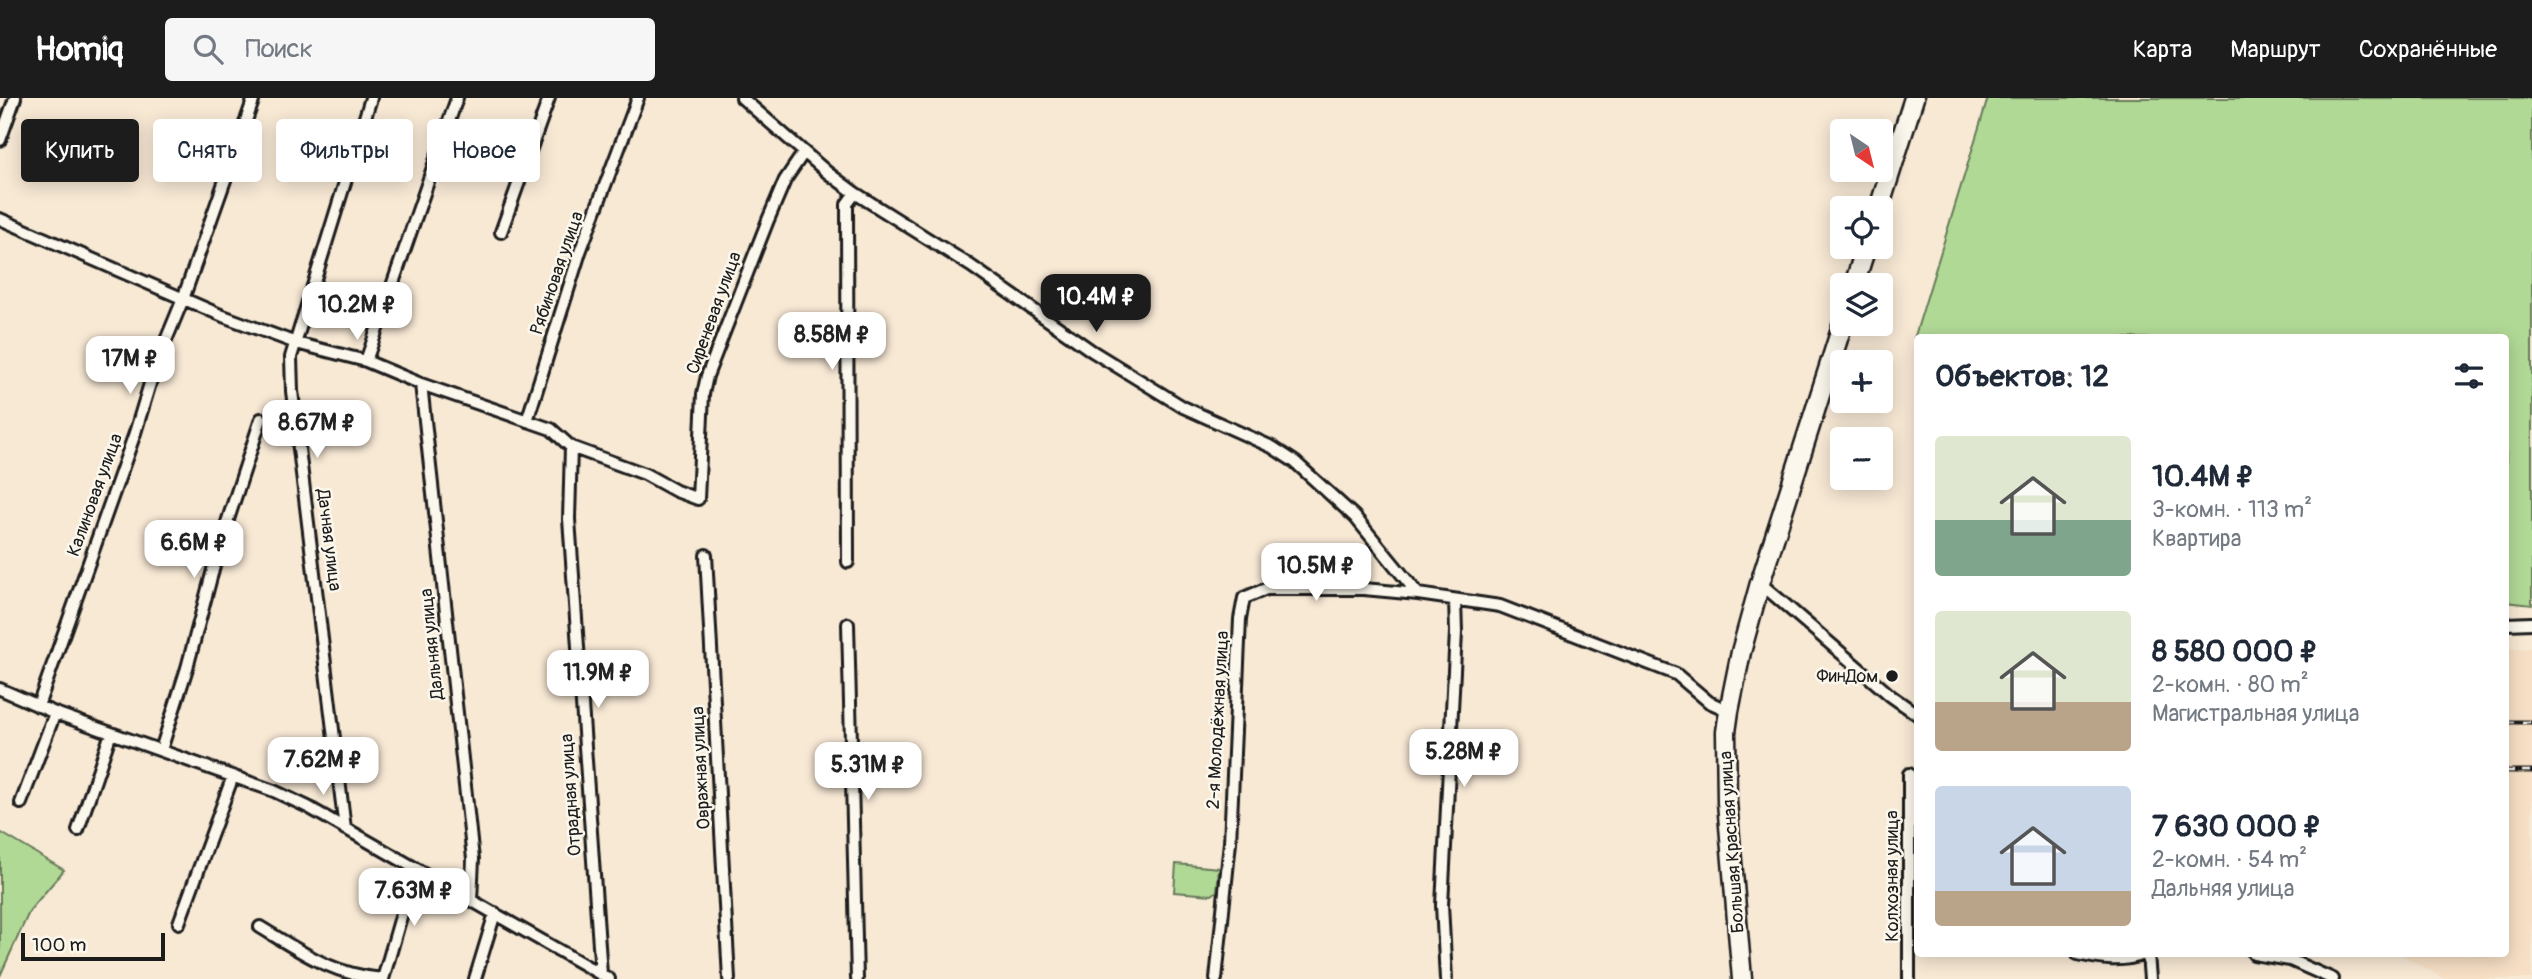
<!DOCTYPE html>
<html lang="ru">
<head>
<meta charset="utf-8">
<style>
	body { margin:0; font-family:Pangolin,sans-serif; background:#f6f6f7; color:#1f2937; height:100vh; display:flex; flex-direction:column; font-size:26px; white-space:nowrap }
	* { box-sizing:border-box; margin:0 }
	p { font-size:23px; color:#747a83 }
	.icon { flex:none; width:38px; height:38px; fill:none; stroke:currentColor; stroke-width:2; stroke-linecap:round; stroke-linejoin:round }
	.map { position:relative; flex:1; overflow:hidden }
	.sheet { position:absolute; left:1914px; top:236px; width:595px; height:623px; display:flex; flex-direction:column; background:#fff; border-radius:7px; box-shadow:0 4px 18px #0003 }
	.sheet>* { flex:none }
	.hud { position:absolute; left:21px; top:21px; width:665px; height:63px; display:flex; gap:14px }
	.needle { width:46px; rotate:145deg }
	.buttons { position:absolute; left:1830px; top:21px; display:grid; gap:14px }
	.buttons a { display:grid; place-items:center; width:63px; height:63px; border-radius:7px; background:#fff; box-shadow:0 4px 18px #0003; font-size:35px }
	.scale { position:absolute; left:21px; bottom:18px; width:144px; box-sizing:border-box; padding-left:7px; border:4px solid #1c1c1c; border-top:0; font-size:19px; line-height:24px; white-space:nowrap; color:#1c1c1c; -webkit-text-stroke:5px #fbf7ec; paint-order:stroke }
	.price { position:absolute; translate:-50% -60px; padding:0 16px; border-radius:14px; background:#fff; color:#222; font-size:23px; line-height:46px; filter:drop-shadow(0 2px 4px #0008) }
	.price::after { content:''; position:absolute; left:50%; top:42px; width:21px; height:16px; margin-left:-10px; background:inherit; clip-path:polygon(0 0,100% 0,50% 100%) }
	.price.active { background:#1c1c1c; color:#fff }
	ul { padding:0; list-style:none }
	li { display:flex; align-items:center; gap:21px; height:175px; padding:0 21px }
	li span { display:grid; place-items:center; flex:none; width:196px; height:140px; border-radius:7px; color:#555 }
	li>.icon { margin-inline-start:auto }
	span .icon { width:84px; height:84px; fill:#fffc; stroke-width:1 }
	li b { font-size:30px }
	h2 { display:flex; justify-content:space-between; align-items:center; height:84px; padding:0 21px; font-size:30px }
	.pill { padding:0 24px; border-radius:7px; background:#fff; box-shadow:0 4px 18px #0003; font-size:24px; line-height:63px }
	.pill.active { background:#1c1c1c; color:#fff }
	header { display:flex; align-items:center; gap:42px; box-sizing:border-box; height:98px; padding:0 35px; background:#1c1c1c; color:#fff }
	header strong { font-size:33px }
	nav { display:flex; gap:38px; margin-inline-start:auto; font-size:24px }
	.search { width:490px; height:63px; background:#f6f6f7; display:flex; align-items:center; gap:18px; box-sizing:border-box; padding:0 24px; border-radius:7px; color:#747a83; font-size:26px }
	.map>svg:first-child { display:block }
</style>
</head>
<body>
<header>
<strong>Homiq</strong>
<div class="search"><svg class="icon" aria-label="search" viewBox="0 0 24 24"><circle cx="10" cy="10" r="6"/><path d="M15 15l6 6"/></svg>Поиск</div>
<nav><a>Карта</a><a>Маршрут</a><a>Сохранённые</a></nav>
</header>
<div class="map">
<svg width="2532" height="881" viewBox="0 0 2532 881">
	<rect width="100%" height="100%" fill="#f8e9d5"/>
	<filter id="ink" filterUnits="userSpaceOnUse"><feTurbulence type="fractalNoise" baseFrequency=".0143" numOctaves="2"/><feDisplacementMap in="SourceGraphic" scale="14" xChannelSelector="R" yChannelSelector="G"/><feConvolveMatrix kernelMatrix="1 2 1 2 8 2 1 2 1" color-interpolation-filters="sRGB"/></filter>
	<g filter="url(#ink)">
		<!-- built -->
		<path fill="#f6dfc5" d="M2532,550v331h-88l-44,-25h106v-305z"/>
		<!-- green -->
		<path fill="#b1d996" stroke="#667a59" stroke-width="2" d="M1988,0h544v507l-26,-3v-264h-588v7l-4,-6z
			M0,734l64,38 -34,40 -30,66z
			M1176,766l43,4 -2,23 -5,4 -38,-3z"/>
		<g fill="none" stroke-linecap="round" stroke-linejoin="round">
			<defs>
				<path id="minor" d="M742,0l86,75 27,20 116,73 121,85 91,56 89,40 23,15 60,55 63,77
					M0,42l15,-42
					M0,121l223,97 73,27 70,18 55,23 130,45 20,18 74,27 31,17 22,8 5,-105 4,-18 61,-156 17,-40 19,-28
					M501,134l48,-134
					M366,263l91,-263
					M421,286l52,475 -2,41
					M527,323l53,-169 58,-154
					M571,349l-2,72 32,455
					M706,457l23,424
					M848,464l-1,-358 8,-11
					M1760,485l131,113 27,19
					M848,526l9,355
					M2506,526l26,-1
					M0,591l55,24 219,78 34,16 301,172
					M38,608l97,-273 20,-66 28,-68 71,-201
					M161,652l26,-82 32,-121 42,-128
					M21,705l34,-90
					M345,731l-53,-438 -1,-34 80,-259
					M78,732l33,-97
					M179,825l54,-147
					M260,829c41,25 73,48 123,52l32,-111
					M2078,856c22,5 45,9 66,0
					M2148,856l2,25
					M2254,856l36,6 43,19
					M475,881l20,-66
					M1216,881l14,-137 10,-223 4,-21 22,-9h98l54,5 82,12 176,68 33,28 20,9
					M1446,881l-4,-74 14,-273 -1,-31
					M1909,881v-205"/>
				<path id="primary" d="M1879,110l35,-110
					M1854,187l12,-38
					M1742,881l-15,-177 -1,-70 3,-21 12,-59 19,-69 83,-260"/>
			</defs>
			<!-- minor casing -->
			<use href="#minor" stroke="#1c1c1c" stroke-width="16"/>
			<!-- primary casing -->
			<use href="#primary" stroke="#1c1c1c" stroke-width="23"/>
			<!-- minor -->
			<use href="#minor" stroke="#fbf7ec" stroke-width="10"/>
			<!-- primary -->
			<use href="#primary" stroke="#fbf7ec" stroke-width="18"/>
			<defs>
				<path id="rail" d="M2506,624h26
					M2506,673h26"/>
			</defs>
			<!-- rail casing -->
			<use href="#rail" stroke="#1c1c1c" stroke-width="5"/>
			<!-- rail -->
			<use href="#rail" stroke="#fbf7ec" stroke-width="2.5" stroke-dasharray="8" stroke-linecap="butt"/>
		</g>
	</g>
	<!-- markers -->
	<circle fill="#1c1c1c" stroke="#fbf7ec" stroke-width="2.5" cx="1892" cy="578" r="7"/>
	<g text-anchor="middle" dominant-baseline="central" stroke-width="5" stroke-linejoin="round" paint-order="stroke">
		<!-- street labels -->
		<g font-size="18" fill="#1c1c1c" stroke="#fbf7ec">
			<text transform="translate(557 175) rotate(-71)">Рябиновая улица</text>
			<text transform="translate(714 215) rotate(-70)">Сиреневая улица</text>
			<text transform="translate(95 397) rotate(-70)">Калиновая улица</text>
			<text transform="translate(329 442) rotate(83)">Дачная улица</text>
			<text transform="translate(432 546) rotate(-96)">Дальняя улица</text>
			<text transform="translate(1218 622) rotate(-87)">2-я Молодёжная улица</text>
			<text transform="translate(701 670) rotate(-93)">Овражная улица</text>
			<text transform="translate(571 697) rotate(-94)">Отрадная улица</text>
			<text transform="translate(1732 744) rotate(-94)">Большая Красная улица</text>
			<text transform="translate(1892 778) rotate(-90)">Колхозная улица</text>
		</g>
		<!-- poi labels -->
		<g font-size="18" fill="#1c1c1c" stroke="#fbf7ec" text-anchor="end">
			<text x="1878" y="578">ФинДом</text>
		</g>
	</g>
</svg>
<div class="buttons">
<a><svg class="needle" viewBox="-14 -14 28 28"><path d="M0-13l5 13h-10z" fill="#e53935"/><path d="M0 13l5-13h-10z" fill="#747a83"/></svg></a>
<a><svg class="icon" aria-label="locate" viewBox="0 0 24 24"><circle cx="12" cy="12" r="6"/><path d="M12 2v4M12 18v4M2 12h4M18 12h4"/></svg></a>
<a><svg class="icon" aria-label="layers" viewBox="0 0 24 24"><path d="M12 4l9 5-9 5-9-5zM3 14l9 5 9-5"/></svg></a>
<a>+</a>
<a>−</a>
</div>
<div class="scale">100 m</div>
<b class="price active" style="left:1096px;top:236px">10.4M ₽</b>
<b class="price" style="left:357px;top:244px">10.2M ₽</b>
<b class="price" style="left:832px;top:274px">8.58M ₽</b>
<b class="price" style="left:130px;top:298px">17M ₽</b>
<b class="price" style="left:317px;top:362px">8.67M ₽</b>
<b class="price" style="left:194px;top:482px">6.6M ₽</b>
<b class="price" style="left:1316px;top:505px">10.5M ₽</b>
<b class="price" style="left:598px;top:612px">11.9M ₽</b>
<b class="price" style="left:1464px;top:691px">5.28M ₽</b>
<b class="price" style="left:323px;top:699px">7.62M ₽</b>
<b class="price" style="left:868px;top:704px">5.31M ₽</b>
<b class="price" style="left:414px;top:830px">7.63M ₽</b>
<div class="hud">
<a class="pill active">Купить</a>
<a class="pill">Снять</a>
<a class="pill">Фильтры</a>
<a class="pill">Новое</a>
</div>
<section class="sheet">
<h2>Объектов: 12<svg class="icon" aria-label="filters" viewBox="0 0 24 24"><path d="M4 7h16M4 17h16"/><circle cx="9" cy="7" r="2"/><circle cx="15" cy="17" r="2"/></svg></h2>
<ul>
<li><span style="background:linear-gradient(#dfe7d0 60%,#7fa58c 0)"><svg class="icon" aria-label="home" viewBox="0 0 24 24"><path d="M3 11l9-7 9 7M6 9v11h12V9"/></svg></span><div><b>10.4M ₽</b><p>3-комн. · 113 m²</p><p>Квартира</p></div></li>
<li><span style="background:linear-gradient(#dfe7d0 65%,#b9a48a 0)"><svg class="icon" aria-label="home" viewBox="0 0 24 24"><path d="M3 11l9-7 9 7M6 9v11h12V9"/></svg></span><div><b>8 580 000 ₽</b><p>2-комн. · 80 m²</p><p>Магистральная улица</p></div></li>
<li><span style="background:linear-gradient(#c9d6e8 75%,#b9a48a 0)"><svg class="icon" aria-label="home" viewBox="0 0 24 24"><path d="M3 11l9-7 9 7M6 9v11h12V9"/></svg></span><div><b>7 630 000 ₽</b><p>2-комн. · 54 m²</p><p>Дальняя улица</p></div></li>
</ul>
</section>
</div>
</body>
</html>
